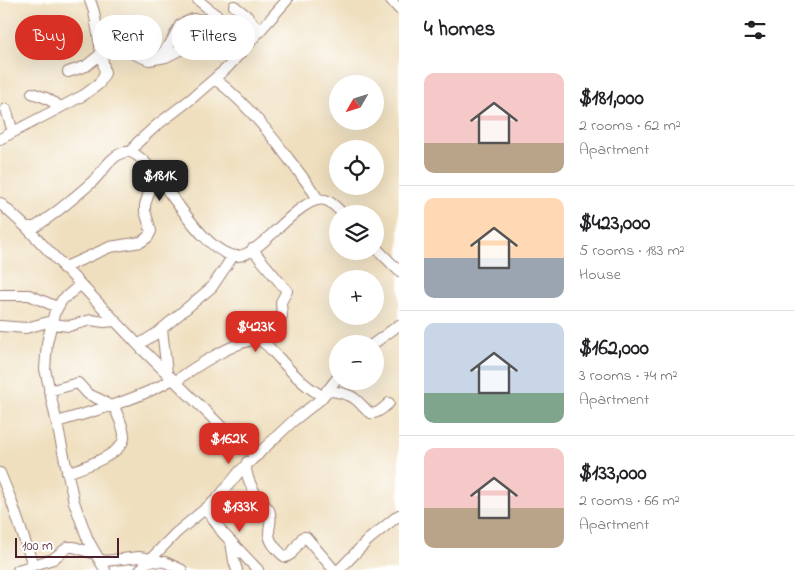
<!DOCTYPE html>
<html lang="en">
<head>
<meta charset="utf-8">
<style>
	body { margin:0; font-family:"Indie Flower",sans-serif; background:#f2f2f2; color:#202124; height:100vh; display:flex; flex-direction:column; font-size:19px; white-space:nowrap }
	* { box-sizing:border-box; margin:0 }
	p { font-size:16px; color:#757577 }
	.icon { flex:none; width:28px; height:28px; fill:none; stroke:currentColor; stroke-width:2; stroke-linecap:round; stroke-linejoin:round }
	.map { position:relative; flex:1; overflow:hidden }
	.drawer { display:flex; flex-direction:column; background:#fff; width:395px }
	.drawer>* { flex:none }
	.hud { position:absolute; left:15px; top:15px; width:309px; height:45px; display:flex; gap:10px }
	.needle { width:32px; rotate:231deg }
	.tools { position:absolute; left:329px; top:75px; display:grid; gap:10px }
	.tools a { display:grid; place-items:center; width:55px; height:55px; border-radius:50%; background:#fff; box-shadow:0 5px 20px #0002; font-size:25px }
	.scale { position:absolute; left:15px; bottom:12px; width:104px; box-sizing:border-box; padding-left:5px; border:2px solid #4a1f2b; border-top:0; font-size:14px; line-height:18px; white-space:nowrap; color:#4a1f2b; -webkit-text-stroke:4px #fff; paint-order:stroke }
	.price { position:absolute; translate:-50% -42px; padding:0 11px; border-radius:10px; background:#d93025; color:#fff; font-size:16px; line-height:32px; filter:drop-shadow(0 1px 2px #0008) }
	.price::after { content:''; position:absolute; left:50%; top:30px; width:15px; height:11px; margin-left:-8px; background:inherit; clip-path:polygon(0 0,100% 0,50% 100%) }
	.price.on { background:#222; color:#fff }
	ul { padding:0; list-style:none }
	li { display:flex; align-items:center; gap:15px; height:125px; padding:0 25px }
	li+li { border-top:1px solid #e0e0e0 }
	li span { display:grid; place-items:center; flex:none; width:140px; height:100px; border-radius:10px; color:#555 }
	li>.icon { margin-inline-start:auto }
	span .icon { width:60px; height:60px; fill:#fffc; stroke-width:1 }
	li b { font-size:21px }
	h2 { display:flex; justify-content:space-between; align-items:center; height:60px; padding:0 25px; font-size:21px }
	.pill { padding:0 18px; border-radius:22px; background:#fff; box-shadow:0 5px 20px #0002; font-size:18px; line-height:45px }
	.pill.on { background:#d93025; color:#fff }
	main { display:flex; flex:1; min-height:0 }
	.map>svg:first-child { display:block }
</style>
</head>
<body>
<main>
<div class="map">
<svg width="399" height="570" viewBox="0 0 399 570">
	<rect width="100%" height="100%" fill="#fff"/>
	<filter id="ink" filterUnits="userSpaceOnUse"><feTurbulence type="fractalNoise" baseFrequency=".02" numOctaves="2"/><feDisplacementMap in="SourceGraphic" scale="10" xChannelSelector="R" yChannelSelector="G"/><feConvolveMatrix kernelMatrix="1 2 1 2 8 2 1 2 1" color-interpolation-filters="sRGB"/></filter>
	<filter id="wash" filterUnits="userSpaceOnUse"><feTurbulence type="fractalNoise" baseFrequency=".0096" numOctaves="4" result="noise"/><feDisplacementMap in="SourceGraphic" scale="20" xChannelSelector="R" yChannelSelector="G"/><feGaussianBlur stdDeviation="1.12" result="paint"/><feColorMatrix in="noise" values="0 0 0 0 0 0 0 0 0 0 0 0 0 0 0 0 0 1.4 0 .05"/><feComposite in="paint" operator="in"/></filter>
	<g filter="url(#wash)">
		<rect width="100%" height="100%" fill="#efdfbe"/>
	</g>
	<g filter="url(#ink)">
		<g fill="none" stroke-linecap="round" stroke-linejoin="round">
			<defs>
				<path id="minor" d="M198,0l52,43
					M391,0l8,9
					M234,6l13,10 13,16
					M100,48l21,1 28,11 17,-3 16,-8 35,-34
					M158,58l12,-14 10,-19 13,-6 18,1
					M68,72l18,-6 15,-12
					M215,79c29,22 52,50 73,79 11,14 21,27 30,41
					M32,93l14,5 15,9
					M6,109l7,23
					M0,139l84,-44 15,-11 6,-11 -11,-61 -4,-12
					M132,151l5,-8 20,-18 34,-26 37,-32 59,-67
					M0,203l26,24h9c20,-13 39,-29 57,-45 10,-9 19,-27 33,-30 26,-7 71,104 113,104 24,-1 62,-62 87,-56 6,1 13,9 18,14
					M26,227l117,123 91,89 14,11 10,5
					M375,247l24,24
					M252,249l35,42 -6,11 1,14 -9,13 -14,12
					M63,268l47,-21 31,-5 7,-5 3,-6 -6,-20v-6l10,-31
					M80,285l-18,15 -8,14 -7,29 -2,26 29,133 14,38 17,30
					M0,295h29l28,12
					M52,324l17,2 22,-6 13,2 11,-1
					M0,326l26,2 26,-7
					M162,329l5,44
					M373,344l26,-19
					M138,345l19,-12 55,-46 21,-31
					M176,381c13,-10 70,-49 86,-39 6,3 12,11 17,16 12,14 27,30 44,38
					M327,390c9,2 20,3 27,8 16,12 14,25 35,5
					M49,391l29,-8 10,11 15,7 7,6
					M57,422c40,-12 80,-22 116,-43
					M247,462c-4,11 7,31 14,39 3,3 6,6 8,9 6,15 -7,21 6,37 4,4 6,8 11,10l5,-3 12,-17h3l28,33
					M0,473l11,27 22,65
					M67,473c14,-5 58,-19 57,-37 0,-10 -7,-21 -10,-30
					M206,508l16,24 36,38
					M231,542l3,19 3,9
					M99,559l6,2 34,-4 12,2
					M149,561l16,1 17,8
					M18,570l35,-11 15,-12h6l21,7
					M140,570l36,-37 41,-34 23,-28 53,-50 28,-22 17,-22
					M339,570l29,-30 31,-25"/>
			</defs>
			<!-- minor casing -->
			<use href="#minor" stroke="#9c7f74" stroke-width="12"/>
			<!-- minor -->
			<use href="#minor" stroke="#fff" stroke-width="10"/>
		</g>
	</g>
</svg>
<div class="tools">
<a><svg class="needle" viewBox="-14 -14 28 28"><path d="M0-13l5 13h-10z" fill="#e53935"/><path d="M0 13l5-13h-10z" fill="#757577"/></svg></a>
<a><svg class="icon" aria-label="locate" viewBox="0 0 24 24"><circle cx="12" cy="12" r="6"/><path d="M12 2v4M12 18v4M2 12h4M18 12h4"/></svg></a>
<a><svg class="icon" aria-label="layers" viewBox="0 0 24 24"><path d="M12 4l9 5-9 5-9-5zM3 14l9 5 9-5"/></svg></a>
<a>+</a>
<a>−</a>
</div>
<div class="scale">100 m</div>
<b class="price on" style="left:160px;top:202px">$181K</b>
<b class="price" style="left:256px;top:353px">$423K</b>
<b class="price" style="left:229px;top:465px">$162K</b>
<b class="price" style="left:240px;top:533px">$133K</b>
<div class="hud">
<a class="pill on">Buy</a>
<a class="pill">Rent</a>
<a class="pill">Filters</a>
</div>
</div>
<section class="drawer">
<h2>4 homes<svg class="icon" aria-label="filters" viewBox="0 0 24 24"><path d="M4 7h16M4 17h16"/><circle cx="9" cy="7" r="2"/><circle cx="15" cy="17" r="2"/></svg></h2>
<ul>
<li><span style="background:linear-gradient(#f6c9c9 70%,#b9a48a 0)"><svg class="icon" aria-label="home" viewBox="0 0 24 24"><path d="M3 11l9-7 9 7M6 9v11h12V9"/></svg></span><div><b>$181,000</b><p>2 rooms · 62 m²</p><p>Apartment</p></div></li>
<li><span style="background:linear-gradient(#ffd9b3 60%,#9aa5b1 0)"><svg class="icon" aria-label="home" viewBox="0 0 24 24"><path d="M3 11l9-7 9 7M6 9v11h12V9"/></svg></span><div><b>$423,000</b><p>5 rooms · 183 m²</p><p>House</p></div></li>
<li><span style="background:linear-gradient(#c9d6e8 70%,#7fa58c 0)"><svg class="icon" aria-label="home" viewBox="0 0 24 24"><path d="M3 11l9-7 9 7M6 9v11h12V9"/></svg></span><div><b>$162,000</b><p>3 rooms · 74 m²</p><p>Apartment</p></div></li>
<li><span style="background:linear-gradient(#f6c9c9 60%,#b9a48a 0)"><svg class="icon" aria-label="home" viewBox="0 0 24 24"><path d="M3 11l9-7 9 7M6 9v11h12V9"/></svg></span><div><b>$133,000</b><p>2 rooms · 66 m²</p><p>Apartment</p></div></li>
</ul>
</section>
</main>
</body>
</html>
